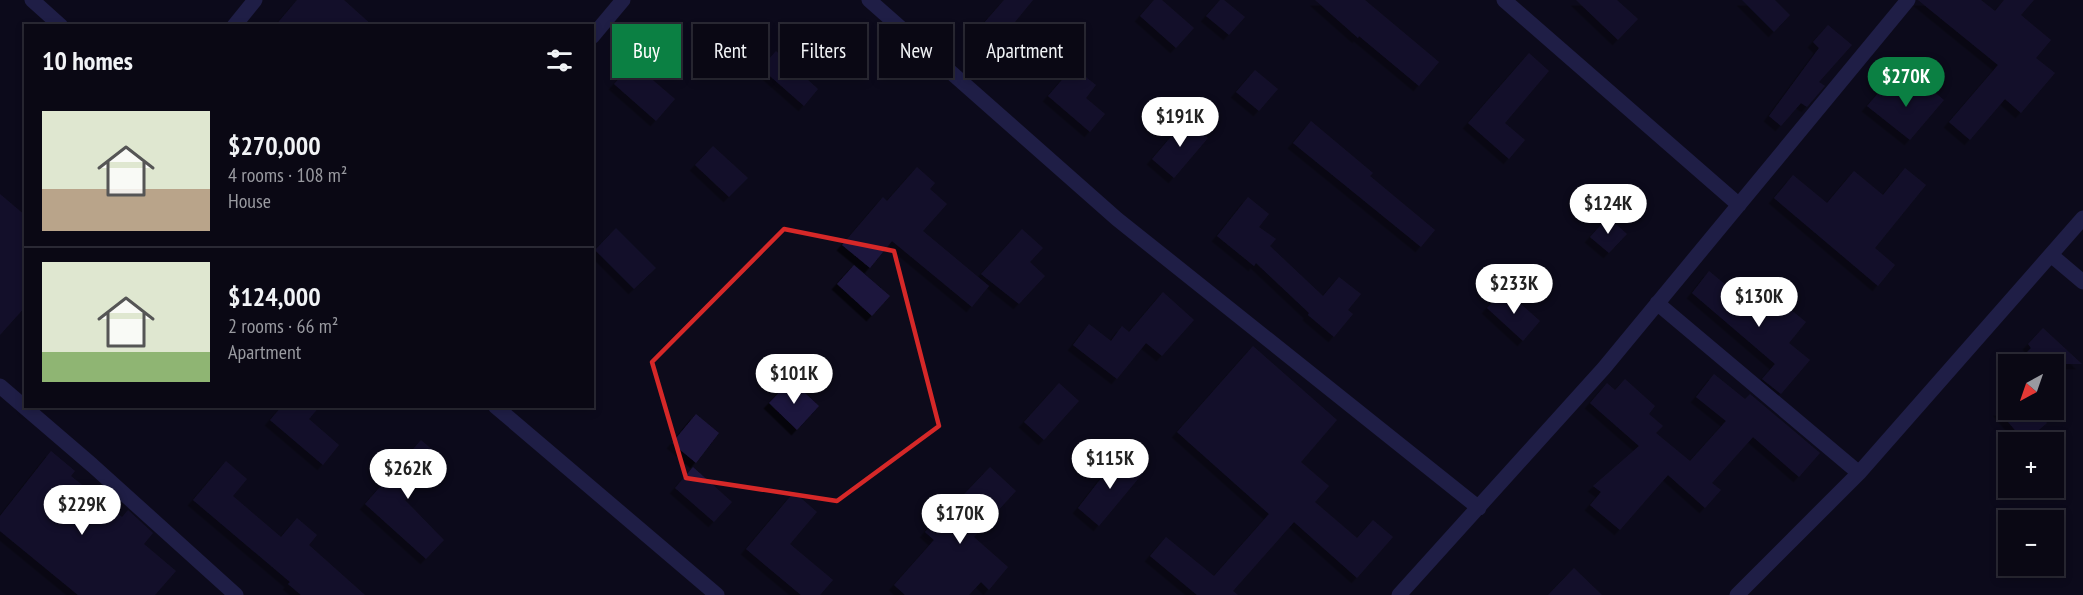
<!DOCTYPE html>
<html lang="en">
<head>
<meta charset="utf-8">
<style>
	body { margin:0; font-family:"PT Sans Narrow",sans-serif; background:#13111d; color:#f1f3f6; height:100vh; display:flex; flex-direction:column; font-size:22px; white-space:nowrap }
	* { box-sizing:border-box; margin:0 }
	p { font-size:20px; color:#999aa0 }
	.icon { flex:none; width:33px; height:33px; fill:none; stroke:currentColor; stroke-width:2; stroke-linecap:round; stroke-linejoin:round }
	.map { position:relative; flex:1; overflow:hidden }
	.details { position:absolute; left:24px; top:24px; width:570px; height:384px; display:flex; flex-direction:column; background:#0a0814; border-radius:0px; box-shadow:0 3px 9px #0003,0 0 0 2px #2a2934 }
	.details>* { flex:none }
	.top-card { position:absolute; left:612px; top:24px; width:570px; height:54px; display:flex; gap:12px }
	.needle { width:39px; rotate:220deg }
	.fabs { position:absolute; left:1998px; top:354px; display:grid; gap:12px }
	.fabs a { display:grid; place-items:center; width:66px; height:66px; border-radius:0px; background:#0a0814; box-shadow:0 3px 9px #0003,0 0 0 2px #2a2934; font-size:30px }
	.price { position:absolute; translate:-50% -51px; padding:0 14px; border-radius:21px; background:#fff; color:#222; font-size:20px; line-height:39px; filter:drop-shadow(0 2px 3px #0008) }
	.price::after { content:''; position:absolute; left:50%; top:36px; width:18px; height:14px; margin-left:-9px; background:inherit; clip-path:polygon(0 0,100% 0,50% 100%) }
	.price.selected { background:#0b8043; color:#fff }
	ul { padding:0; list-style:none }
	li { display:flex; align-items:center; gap:18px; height:150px; padding:0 18px }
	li+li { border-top:2px solid #2a2934 }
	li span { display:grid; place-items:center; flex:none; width:168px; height:120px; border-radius:0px; color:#555 }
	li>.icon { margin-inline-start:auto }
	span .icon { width:72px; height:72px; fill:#fffc; stroke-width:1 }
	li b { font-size:26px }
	h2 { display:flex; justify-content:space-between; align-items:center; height:72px; padding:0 18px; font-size:26px }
	.chip { padding:0 21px; border-radius:0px; background:#0a0814; box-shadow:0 3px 9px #0003,0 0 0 2px #2a2934; font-size:21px; line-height:54px }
	.chip.selected { background:#0b8043; color:#fff }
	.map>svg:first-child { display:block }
</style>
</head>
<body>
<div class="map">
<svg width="2083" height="595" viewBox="0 0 2083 595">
	<defs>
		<filter id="shadow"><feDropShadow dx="-5.5" dy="5.5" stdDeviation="0" flood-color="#0009"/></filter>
	</defs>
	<rect width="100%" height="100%" fill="#0d0b1b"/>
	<!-- building -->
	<path fill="#1d173c" filter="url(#shadow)" d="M297,0h47l29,26h-98z
		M1004,0h29l-23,28 19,18 -17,19 -36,-33z
		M1154,0h8l32,28 -18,20 -36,-32z
		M1220,0h4l21,17 -16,18 -23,-19z
		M1315,0h50l74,62 -20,24 -60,-50 -1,2z
		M1576,0h41l21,19 -20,21z
		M1742,0h33l15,15 -16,17z
		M1918,0h63l14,11 9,-11h30l-13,15 30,25 -15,18 19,15 -34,40 -16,-14 -35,41 -21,-18 49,-57z
		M1828,25l24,20 -33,37 6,4 -18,21 -6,-4 -20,23 -12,-10 50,-68 -6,-6z
		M776,51l42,38 -14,17 -43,-38z
		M1529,53l20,18 -44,52 20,17 -16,19 -41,-36z
		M633,63l42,36 -19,22 -42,-37z
		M1073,67l23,18 -10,13 19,16 -15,18 -42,-36z
		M1255,70l23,19 -19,22 -23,-19z
		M1920,80l24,20 -34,40 -43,-34 18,-21 19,15z
		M1186,119l22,19 -34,40 -22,-19z
		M1311,121l62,52 -3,3 65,54 -14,17 -128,-104z
		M713,146l35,32 -19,19 -34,-32z
		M917,167l18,16 -5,6 17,15 -24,27 66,55 -17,21 -80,-66 -22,27 -28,-23 41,-48 4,4z
		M1905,168l21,17 -51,63 20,17 -17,21 -104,-88 19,-23 34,28 27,-32 29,24z
		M0,194l26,22v90l-26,29z
		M1248,197l21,17 -10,13 17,12 -6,7 53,50 16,-19 22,17 -13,16 5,4 -19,23 -26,-22 1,-2 -53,-50 -2,3 -37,-30z
		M1608,217l19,17 -18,19 -19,-16z
		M616,228l40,40 -22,21 -39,-39z
		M1022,229l21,19 -13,14 15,14 -26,28 -38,-30z
		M854,265l36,31 -18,20 -35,-32z
		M1709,271l35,29 8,-10 27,22 6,-7 21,17 -17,21 21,17 -29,34 -19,-15 13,-15 -83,-71z
		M1504,289l36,32 -17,20 -36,-33z
		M1163,292l31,28 -32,36 -16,-13 -29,36 -44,-34 16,-21 22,17 11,-15 7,6z
		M2043,328l39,36h-66l15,-16 -3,-4z
		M1253,346l84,74 -36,42 28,24 -14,16 42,36 16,-18 20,17 -36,41 -63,-56 -61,69 5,4h-41l-47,-39 16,-19 48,39 55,-62 -92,-82z
		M1714,374l31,25 5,-5 70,59 -21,24 -46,-40 -41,46 9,7 -16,18 -37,-33 -48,55 -30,-25 11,-13 -8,-6 46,-40 -49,-43 17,-20 8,7 10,-11 30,27 -6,8 14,12 -7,7 34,28 36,-40 -30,-24z
		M791,380l28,26 -22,24 -28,-27z
		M1059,383l20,18 -35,39 -20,-18z
		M282,406h38l-11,13 30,26 -16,20 -53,-45z
		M1998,410h38l11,13 -22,19z
		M696,414l23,19 -23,30 -24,-20z
		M421,440l21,18 -37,42 39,40 -18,19 -61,-55z
		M51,451l24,20 -4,5 51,41 6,-7 25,23 -9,11 32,27 -21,24h-77l-78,-64v-15z
		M1119,455l24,18 -44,53 -21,-18z
		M226,461l21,18 -14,17 48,41 16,-19 20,17 -8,10 56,50h-64l-13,-11 2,-2 -97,-82z
		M693,467l39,35 -18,20 -39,-34z
		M990,467l26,24 -42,46 34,30 -19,23 -8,-8 -12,13h-64l-11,-10 40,-45 -9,-8 19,-22 3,2z
		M794,492l23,20 -27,32 43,36 -13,15h-19l-55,-46z
		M1574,568l28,27h-54z"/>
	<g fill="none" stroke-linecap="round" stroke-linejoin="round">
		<!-- street -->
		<path stroke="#36357b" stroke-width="15" d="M32,0l29,26
			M869,0l248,219 362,289
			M1504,0l235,205
			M234,26l21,-26
			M592,37l31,-37
			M2051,255l32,27
			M1657,303l202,170
			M0,386l92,79 144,130
			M495,406l222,189
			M1399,595l205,-227 304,-368
			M1737,595l122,-122 224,-255"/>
	</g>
	<!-- marked area -->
	<path d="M0 0H2083V595H0ZM784,229l110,22 45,175 -102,75 -151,-23 -34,-116z" fill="#0d0b1b" fill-opacity=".55" fill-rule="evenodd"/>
	<path fill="none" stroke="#d62828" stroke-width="4.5" stroke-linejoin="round" d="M784,229l110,22 45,175 -102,75 -151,-23 -34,-116z"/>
</svg>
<div class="fabs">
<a><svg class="needle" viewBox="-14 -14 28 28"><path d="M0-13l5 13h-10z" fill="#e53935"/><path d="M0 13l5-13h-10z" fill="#999aa0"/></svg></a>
<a>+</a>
<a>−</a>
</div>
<b class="price selected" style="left:1906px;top:108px">$270K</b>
<b class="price" style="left:1180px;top:148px">$191K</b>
<b class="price" style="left:1608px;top:235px">$124K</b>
<b class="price" style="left:1514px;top:315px">$233K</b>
<b class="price" style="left:1759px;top:328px">$130K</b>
<b class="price" style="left:794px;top:405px">$101K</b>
<b class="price" style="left:1110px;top:490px">$115K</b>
<b class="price" style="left:408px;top:500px">$262K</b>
<b class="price" style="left:82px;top:536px">$229K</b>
<b class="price" style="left:960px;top:545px">$170K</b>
<div class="top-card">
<a class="chip selected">Buy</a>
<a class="chip">Rent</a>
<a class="chip">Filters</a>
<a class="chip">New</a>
<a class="chip">Apartment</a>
</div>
<section class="details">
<h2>10 homes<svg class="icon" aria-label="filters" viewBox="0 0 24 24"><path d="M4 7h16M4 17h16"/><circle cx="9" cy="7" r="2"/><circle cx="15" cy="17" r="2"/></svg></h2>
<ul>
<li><span style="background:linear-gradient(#dfe7d0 65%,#b9a48a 0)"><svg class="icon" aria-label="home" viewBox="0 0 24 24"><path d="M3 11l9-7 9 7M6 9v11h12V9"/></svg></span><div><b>$270,000</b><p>4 rooms · 108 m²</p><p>House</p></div></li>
<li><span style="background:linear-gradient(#dfe7d0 75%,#8fb573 0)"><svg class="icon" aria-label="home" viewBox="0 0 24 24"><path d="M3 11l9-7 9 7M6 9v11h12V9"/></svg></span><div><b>$124,000</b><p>2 rooms · 66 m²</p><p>Apartment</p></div></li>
</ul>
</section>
</div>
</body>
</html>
